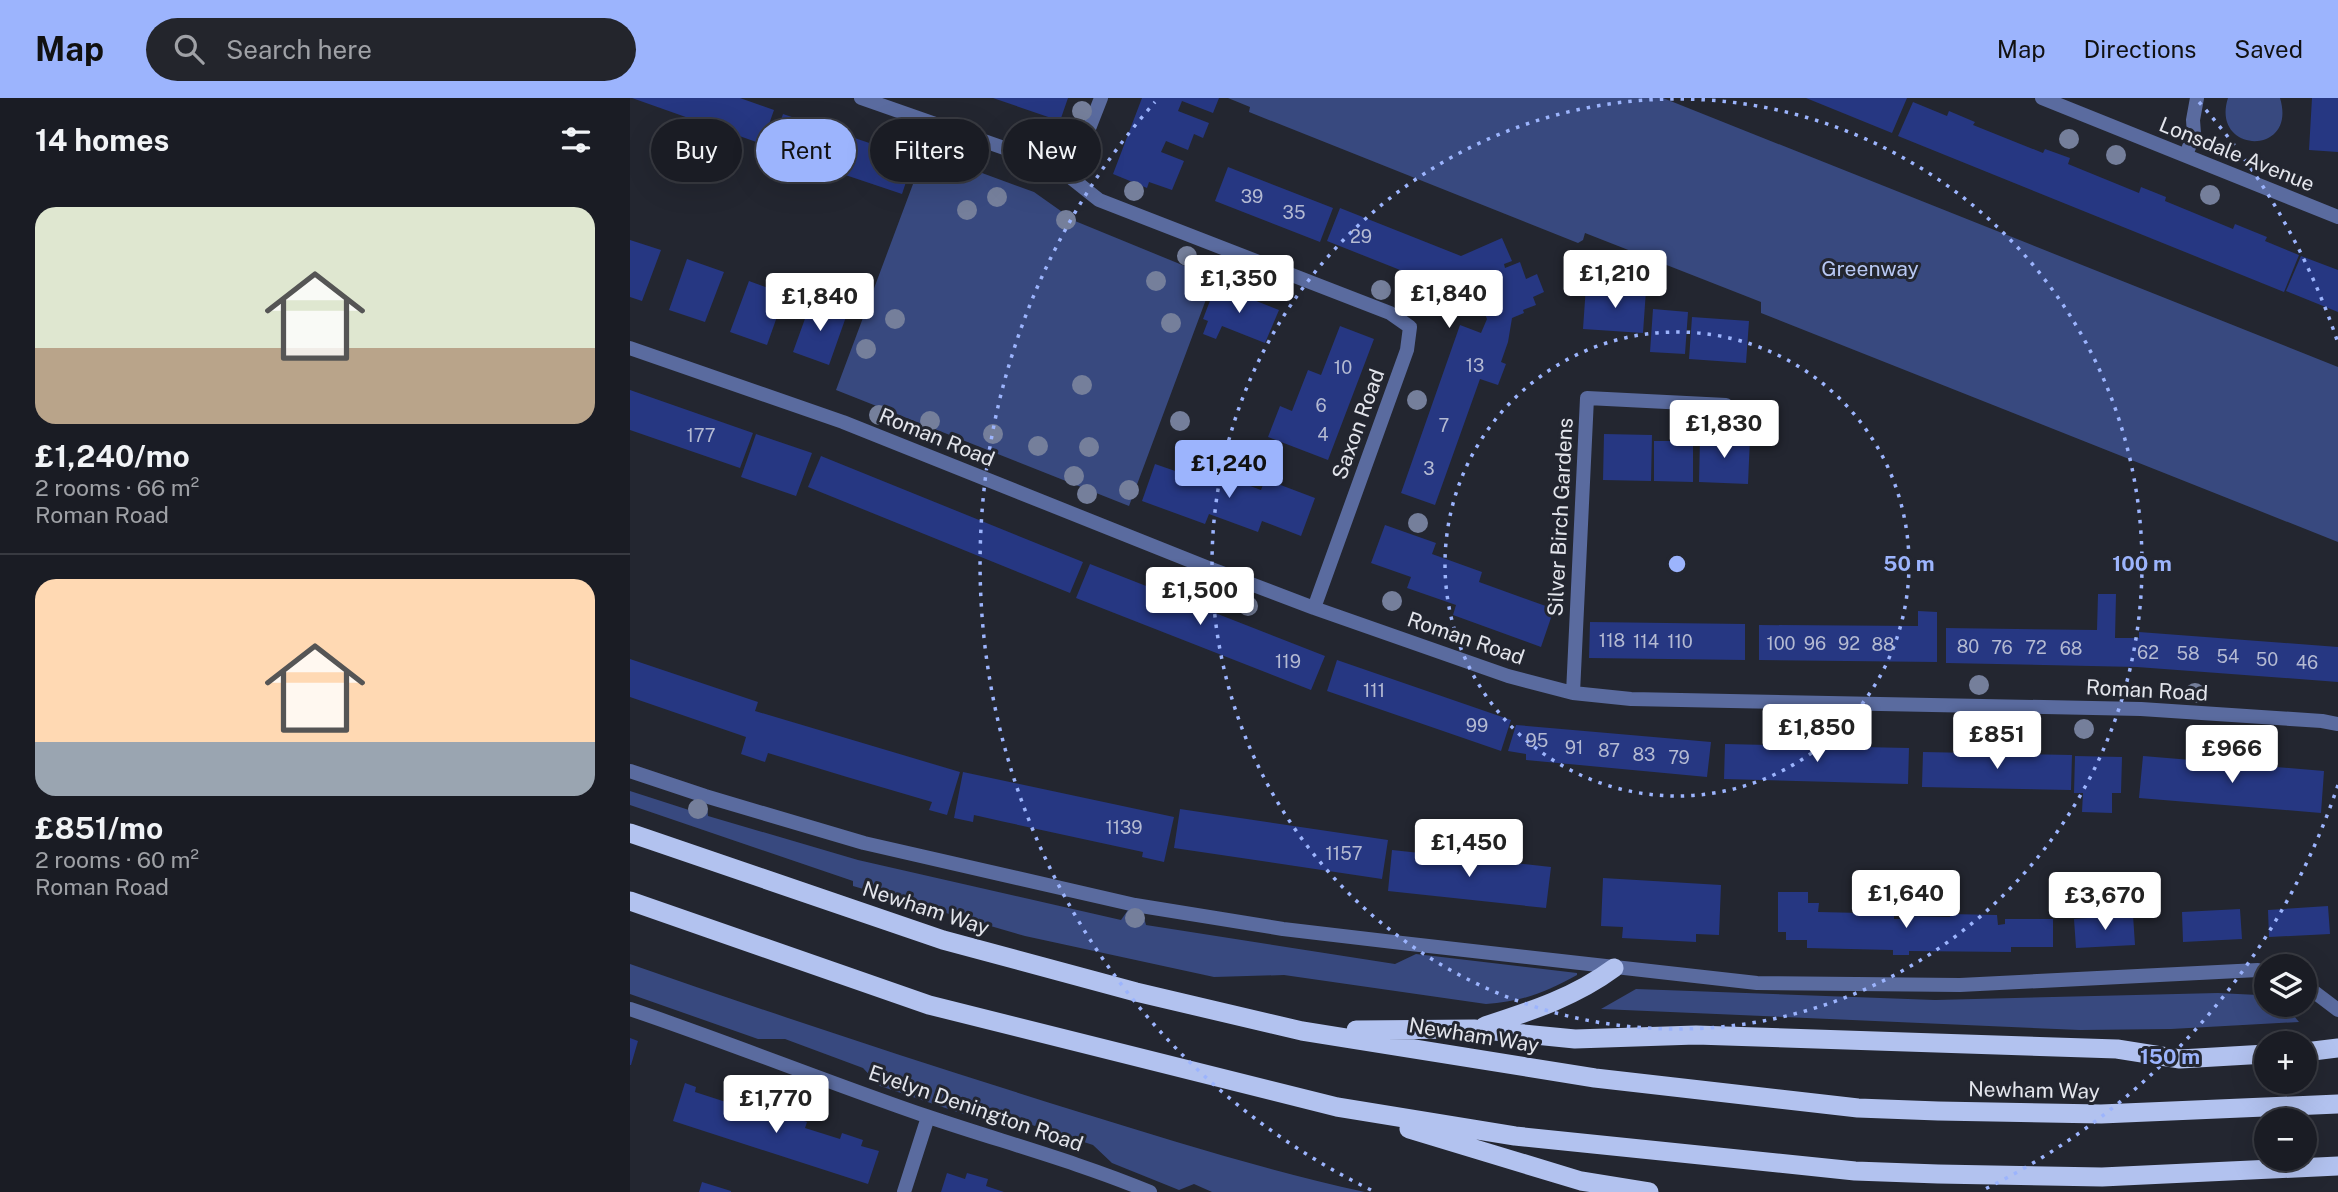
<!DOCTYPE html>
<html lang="en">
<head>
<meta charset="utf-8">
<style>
	body { margin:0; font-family:"Public Sans",sans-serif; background:#23252c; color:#f1f3f6; height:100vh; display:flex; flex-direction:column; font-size:26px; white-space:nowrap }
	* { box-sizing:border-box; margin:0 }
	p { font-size:23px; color:#9fa1a6 }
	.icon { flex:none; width:38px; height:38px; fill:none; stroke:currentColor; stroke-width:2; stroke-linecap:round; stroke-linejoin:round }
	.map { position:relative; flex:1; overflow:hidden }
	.details { display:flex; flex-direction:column; background:#1a1c24; width:630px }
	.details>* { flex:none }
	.banner { position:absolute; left:21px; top:21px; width:665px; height:63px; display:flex; gap:14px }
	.tools { position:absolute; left:1624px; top:856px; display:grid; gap:14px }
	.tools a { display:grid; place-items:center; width:63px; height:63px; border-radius:50%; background:#1a1c24; box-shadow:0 7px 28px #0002,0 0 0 2px #383a41; font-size:35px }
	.price { position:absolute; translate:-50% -60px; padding:0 16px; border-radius:7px; background:#fff; color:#222; font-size:23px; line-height:46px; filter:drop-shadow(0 2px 4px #0008) }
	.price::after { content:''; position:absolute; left:50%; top:42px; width:21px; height:16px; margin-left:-10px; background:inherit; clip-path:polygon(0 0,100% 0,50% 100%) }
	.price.selected { background:#9cb4fd; color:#111 }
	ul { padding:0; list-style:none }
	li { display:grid; align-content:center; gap:14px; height:371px; padding:0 35px }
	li+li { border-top:2px solid #383a41 }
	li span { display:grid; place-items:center; height:217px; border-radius:21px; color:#555 }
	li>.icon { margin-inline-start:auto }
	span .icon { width:126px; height:126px; fill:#fffc; stroke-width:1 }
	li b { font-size:30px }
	h2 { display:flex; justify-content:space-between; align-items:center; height:84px; padding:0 35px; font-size:30px }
	.tag { padding:0 24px; border-radius:32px; background:#1a1c24; box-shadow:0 7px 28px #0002,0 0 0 2px #383a41; font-size:24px; line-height:63px }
	.tag.selected { background:#9cb4fd; color:#111 }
	header { display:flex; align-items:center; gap:42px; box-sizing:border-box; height:98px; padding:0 35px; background:#9cb4fd; color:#111 }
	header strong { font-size:33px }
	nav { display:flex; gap:38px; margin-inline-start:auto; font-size:24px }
	.search { width:490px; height:63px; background:#23252c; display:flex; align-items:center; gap:18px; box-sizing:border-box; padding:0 24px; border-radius:38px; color:#9fa1a6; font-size:26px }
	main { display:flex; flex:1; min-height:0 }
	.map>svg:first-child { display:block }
</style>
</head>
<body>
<header>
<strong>Map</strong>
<div class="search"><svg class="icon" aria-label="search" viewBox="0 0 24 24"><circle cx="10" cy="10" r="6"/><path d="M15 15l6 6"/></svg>Search here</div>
<nav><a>Map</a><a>Directions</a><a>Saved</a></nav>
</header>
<main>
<section class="details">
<h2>14 homes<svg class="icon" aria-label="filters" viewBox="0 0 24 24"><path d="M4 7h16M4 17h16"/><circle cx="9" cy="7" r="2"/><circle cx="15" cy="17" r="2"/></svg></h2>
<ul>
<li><span style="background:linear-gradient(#dfe7d0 65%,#b9a48a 0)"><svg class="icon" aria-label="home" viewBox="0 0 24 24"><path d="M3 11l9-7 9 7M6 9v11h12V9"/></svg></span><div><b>£1,240/mo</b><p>2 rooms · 66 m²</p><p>Roman Road</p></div></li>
<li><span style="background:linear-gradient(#ffd9b3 75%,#9aa5b1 0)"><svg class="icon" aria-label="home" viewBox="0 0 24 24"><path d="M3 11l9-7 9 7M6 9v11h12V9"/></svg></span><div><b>£851/mo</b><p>2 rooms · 60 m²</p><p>Roman Road</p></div></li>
</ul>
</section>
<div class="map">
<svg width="1708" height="1094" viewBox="0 0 1708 1094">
	<rect width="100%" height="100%" fill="#232630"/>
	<!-- green -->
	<path fill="#38497f" d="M598,0h435l675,269v175l-577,-229v-11l-176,-69 -2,7 -5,3 -329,-131 1,-5z
		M1598,0h52c18,59 -70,56 -52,0z
		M295,54l109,40 41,29 139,57 -85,228 -293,-116z
		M0,693l59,19 7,-9 11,4 1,11 150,44 263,60 7,-10 15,4 3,11 249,39 21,-10 161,19v2c-31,17 -56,27 -91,29l-202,-29 -70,2 -189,-41 -172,-50v-5l-223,-76z
		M0,866c149,52 298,101 449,148 94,29 189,59 286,80h-153l-18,-8 -15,6 -67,-27 -19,-18 -79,-26 -27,3 -107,-36 -17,-18 -78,-29h-27l-128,-45z
		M1006,891l299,11 283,-7 40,2 8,3v6l20,2 13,16 -128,7 -91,1 -479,-21z"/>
	<!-- building -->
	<path fill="#263782" d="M2,0h108l34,12 -12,34z
		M363,0h75l-8,23z
		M512,0h77l-6,15 -31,-12 -4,10 31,12 -6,15 -9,-4 -6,16 -22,-9 -5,11 23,9 -12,29 -23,-8 -2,6 -34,-14z
		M1176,0h101l-15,35z
		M1682,0h26v54l-29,-2z
		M1283,4l34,14 2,-5 26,11 -2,3 70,28 2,-4 25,9 -2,6 71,29 2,-6 25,10 -1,4 68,28 2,-5 32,13 -2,4 34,14 -15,37 -386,-156z
		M153,16l131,44 -12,36 -131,-44z
		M598,69l105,41 -13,34 -105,-41z
		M710,110l121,48 41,-18 10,23 -8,3 1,4 15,-6 6,17 11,-5 7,18 -11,5 3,8 -13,5 1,3 -12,5 -4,24 -7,20 5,2 -8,21 -18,-6 -45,126 -34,-12 59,-168 21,8 6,-14 -17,-41 -15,-7 -7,18 -121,-48z
		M0,142l31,10 -19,51 -12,-4z
		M1671,158l37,14v42l-52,-21z
		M57,161l37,13 -19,50 -36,-12z
		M119,183l36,13 -18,51 -37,-13z
		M586,187l63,25 -14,33 -43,-17 -6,13 -13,-5 5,-13 -5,-2z
		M956,188l60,4 -3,43 -60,-4z
		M181,204l36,12 -18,51 -36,-13z
		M1023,211l35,3 -3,42 -35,-2z
		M1062,219l57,4 -3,42 -57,-4z
		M710,228l34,13 -46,121 -60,-23 12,-31 12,5 16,-41 13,5z
		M0,292l123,43 -13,35 -110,-38z
		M126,336l56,19 -16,43 -55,-19z
		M974,336l48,1 -1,46 -48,-1z
		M1070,339l50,1 -2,46 -49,-2z
		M1024,343h39v41l-39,-1z
		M191,358l262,106 -13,31 -262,-106z
		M525,366l52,18 3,-11 51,19 4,-11 50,19 -14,38 -39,-15 -4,11 -49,-18 -4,10 -63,-23z
		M755,427l51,18 -4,11 50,18 -3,10 75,27 -13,38 -88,-32 3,-10 -49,-17 4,-11 -40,-14z
		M460,466l235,92 -14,34 -235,-92z
		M1468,496h18l-1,44h24v-6l199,15v35l-201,-15 -191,-4v-35l151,2z
		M1288,513l19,1v50l-178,-2v-35l159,1z
		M960,524l155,2v36l-156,-2z
		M0,561l128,43 -3,9 205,61 -13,43 -18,-5 3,-8 -85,-25 -79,-24 -3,9 -24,-8 5,-17 -116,-40z
		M707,562l174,60 -10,31 -174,-60z
		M886,627l195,17 -4,35 -181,-17v-6l-18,-3z
		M1095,646l184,4 -1,36 -184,-5z
		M1293,654l149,3 -1,35 -149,-3z
		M1445,658l47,1 -1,36h-9v20l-30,-1 1,-19h-9z
		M1513,658l181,15 -3,42 -182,-15z
		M333,674l211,45 -10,45 -22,-5 1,-5 -138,-30 -31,-7 -1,7 -19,-4z
		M550,711l208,31 -6,39 -208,-31z
		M762,752l159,17 -5,41 -158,-17z
		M973,780l118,7 -2,50 -23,-1v8l-74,-4 1,-11 -22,-1z
		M1148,794h30v11h11l-1,9 44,1v-3h32v9h12v-3l44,1v-3l47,1 1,10 7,-1v-5h48v28h-42v5l-102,-1v4h-16v-5l-86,-2v-8h-21v-8h-8z
		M1698,808l2,28 -61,3 -1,-27z
		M1610,811l2,30 -59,3 -1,-30z
		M1503,817l2,30 -59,3 -2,-29z
		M0,940l8,3 -7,24h-1z
		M55,985l11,4 -1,5 34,11 1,-6 22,7 -2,6 34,11 2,-6 21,7 -2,6 35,11 2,-6 21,7 -2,6 18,5 -11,33 -195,-63z
		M317,1075l18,6 2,-6 21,6 -2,7 18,6h-63z
		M72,1084l29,9v1h-32z"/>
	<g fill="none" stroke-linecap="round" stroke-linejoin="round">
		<!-- minor -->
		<path stroke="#5a6b9f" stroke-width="14" d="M231,0l169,59 40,20 29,23 291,113 20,14 -3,23 -93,258
			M1556,57l8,-21 -1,-14 4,-22
			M440,79l31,-79
			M0,250l213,74 363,145 108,41 194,68 65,17 58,6 510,10 181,12 16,3
			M943,595l14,-295 139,7
			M0,673l75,25 159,47 271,62 148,24 119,14 355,40 203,2 298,-15 8,3
			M1675,887l33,25
			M0,911c101,34 199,74 299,108 74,25 149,45 221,75
			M274,1094l24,-75"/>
		<!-- tertiary -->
		<path stroke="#5a6b9f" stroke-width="14" d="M1412,0l296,119"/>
		<!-- trunk -->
		<path stroke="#b2c2ef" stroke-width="19" d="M0,735l313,107 193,52 166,39 293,47 263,30 80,3 163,3 237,-10
			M0,803l299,104 408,102 178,29 340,35 83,3 164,3 236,-11
			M855,928c46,-15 90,-29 129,-58
			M726,932l118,-1 101,10 121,-4 421,14 63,10 86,-5
			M1675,954l33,-4
			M779,1031l172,52 68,11"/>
	</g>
	<!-- trees -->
	<g fill="#757f9b">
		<circle cx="452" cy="13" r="10"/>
		<circle cx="1439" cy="41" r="10"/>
		<circle cx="334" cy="56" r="10"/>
		<circle cx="1486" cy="57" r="10"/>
		<circle cx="504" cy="93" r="10"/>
		<circle cx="1580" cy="97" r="10"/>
		<circle cx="367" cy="99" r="10"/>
		<circle cx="337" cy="112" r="10"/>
		<circle cx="436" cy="122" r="10"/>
		<circle cx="557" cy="158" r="10"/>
		<circle cx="570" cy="175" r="10"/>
		<circle cx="526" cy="183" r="10"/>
		<circle cx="751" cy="192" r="10"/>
		<circle cx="265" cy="221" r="10"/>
		<circle cx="541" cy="225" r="10"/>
		<circle cx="236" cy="251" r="10"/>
		<circle cx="452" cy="287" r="10"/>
		<circle cx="787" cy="302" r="10"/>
		<circle cx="249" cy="317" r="10"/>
		<circle cx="300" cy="323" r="10"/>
		<circle cx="550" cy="323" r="10"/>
		<circle cx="363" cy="336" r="10"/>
		<circle cx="408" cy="348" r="10"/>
		<circle cx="459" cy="349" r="10"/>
		<circle cx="444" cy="378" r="10"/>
		<circle cx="499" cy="392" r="10"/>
		<circle cx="457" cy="396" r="10"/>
		<circle cx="788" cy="425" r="10"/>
		<circle cx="762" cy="503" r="10"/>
		<circle cx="618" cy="508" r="10"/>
		<circle cx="1349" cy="587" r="10"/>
		<circle cx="1565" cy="595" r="10"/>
		<circle cx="1454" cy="631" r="10"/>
		<circle cx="68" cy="711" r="10"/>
		<circle cx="505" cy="820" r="10"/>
	</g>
	<!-- distance rings -->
	<g fill="none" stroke="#9cb4fd" stroke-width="3.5" stroke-dasharray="3.5 7">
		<circle cx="1047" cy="466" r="232"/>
		<circle cx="1047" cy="466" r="465"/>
		<path d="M1708 687A697 697 0 0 1 1353 1092M741 1092A697 697 0 0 1 525 4M1569 4A697 697 0 0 1 1708 245"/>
	</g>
	<g text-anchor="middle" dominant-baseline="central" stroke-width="6" stroke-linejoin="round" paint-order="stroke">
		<!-- number labels -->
		<g font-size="18" fill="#b4bad2">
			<text x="622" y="98">39</text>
			<text x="664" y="114">35</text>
			<text x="731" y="138">29</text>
			<text x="845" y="267">13</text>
			<text x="713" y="269">10</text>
			<text x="691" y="307">6</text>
			<text x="814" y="327">7</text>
			<text x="693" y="336">4</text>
			<text x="71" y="337">177</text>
			<text x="799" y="370">3</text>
			<text x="982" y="542">118</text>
			<text x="1016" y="543">114</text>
			<text x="1050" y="543">110</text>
			<text x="1151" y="545">100</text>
			<text x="1185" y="545">96</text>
			<text x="1219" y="545">92</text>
			<text x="1253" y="546">88</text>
			<text x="1338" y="548">80</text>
			<text x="1372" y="549">76</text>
			<text x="1406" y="549">72</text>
			<text x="1441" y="550">68</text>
			<text x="1518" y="554">62</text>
			<text x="1558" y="555">58</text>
			<text x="1598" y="558">54</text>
			<text x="1637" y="561">50</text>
			<text x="658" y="563">119</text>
			<text x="1677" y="564">46</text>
			<text x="744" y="592">111</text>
			<text x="847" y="627">99</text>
			<text x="907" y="642">95</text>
			<text x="944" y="649">91</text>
			<text x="979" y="652">87</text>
			<text x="1014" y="656">83</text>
			<text x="1049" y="659">79</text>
			<text x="494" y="729">1139</text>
			<text x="714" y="755">1157</text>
		</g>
		<!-- street labels -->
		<g font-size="21" fill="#e3e5ec" stroke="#232630">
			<text transform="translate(1607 56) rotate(22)">Lonsdale Avenue</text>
			<text transform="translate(728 326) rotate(-70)">Saxon Road</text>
			<text transform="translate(307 339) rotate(22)">Roman Road</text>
			<text transform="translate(930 419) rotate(-87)">Silver Birch Gardens</text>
			<text transform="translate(836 540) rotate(19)">Roman Road</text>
			<text transform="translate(1517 592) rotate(3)">Roman Road</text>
			<text transform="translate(296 810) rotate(18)">Newham Way</text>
			<text transform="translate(844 937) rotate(9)">Newham Way</text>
			<text transform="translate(1404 992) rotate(1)">Newham Way</text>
			<text transform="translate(346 1010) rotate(19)">Evelyn Denington Road</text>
		</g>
		<!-- park labels -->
		<g font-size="21" fill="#b8c8f3" stroke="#232630">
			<text x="1240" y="170">Greenway</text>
		</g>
	</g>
	<circle cx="1047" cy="466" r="10" fill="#9cb4fd" stroke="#232630" stroke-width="3.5"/>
	<g font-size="21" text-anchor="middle" font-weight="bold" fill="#9cb4fd" stroke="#232630" stroke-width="6" stroke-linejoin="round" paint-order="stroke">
		<text x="1279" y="473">50 m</text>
		<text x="1512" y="473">100 m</text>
		<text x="1540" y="966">150 m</text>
	</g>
</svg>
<div class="tools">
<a><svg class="icon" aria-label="layers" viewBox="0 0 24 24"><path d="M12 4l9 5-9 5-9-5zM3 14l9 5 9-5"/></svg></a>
<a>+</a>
<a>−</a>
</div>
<b class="price" style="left:985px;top:212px">£1,210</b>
<b class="price" style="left:609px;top:217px">£1,350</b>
<b class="price" style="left:819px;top:232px">£1,840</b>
<b class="price" style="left:190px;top:235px">£1,840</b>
<b class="price" style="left:1094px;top:362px">£1,830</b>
<b class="price selected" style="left:599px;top:402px">£1,240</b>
<b class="price" style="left:570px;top:529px">£1,500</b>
<b class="price" style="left:1187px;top:666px">£1,850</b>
<b class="price" style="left:1367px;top:673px">£851</b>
<b class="price" style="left:1602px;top:687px">£966</b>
<b class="price" style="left:839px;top:781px">£1,450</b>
<b class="price" style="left:1276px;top:832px">£1,640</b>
<b class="price" style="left:1475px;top:834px">£3,670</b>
<b class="price" style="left:146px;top:1037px">£1,770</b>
<div class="banner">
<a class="tag">Buy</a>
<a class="tag selected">Rent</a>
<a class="tag">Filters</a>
<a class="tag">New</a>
</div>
</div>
</main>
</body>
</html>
